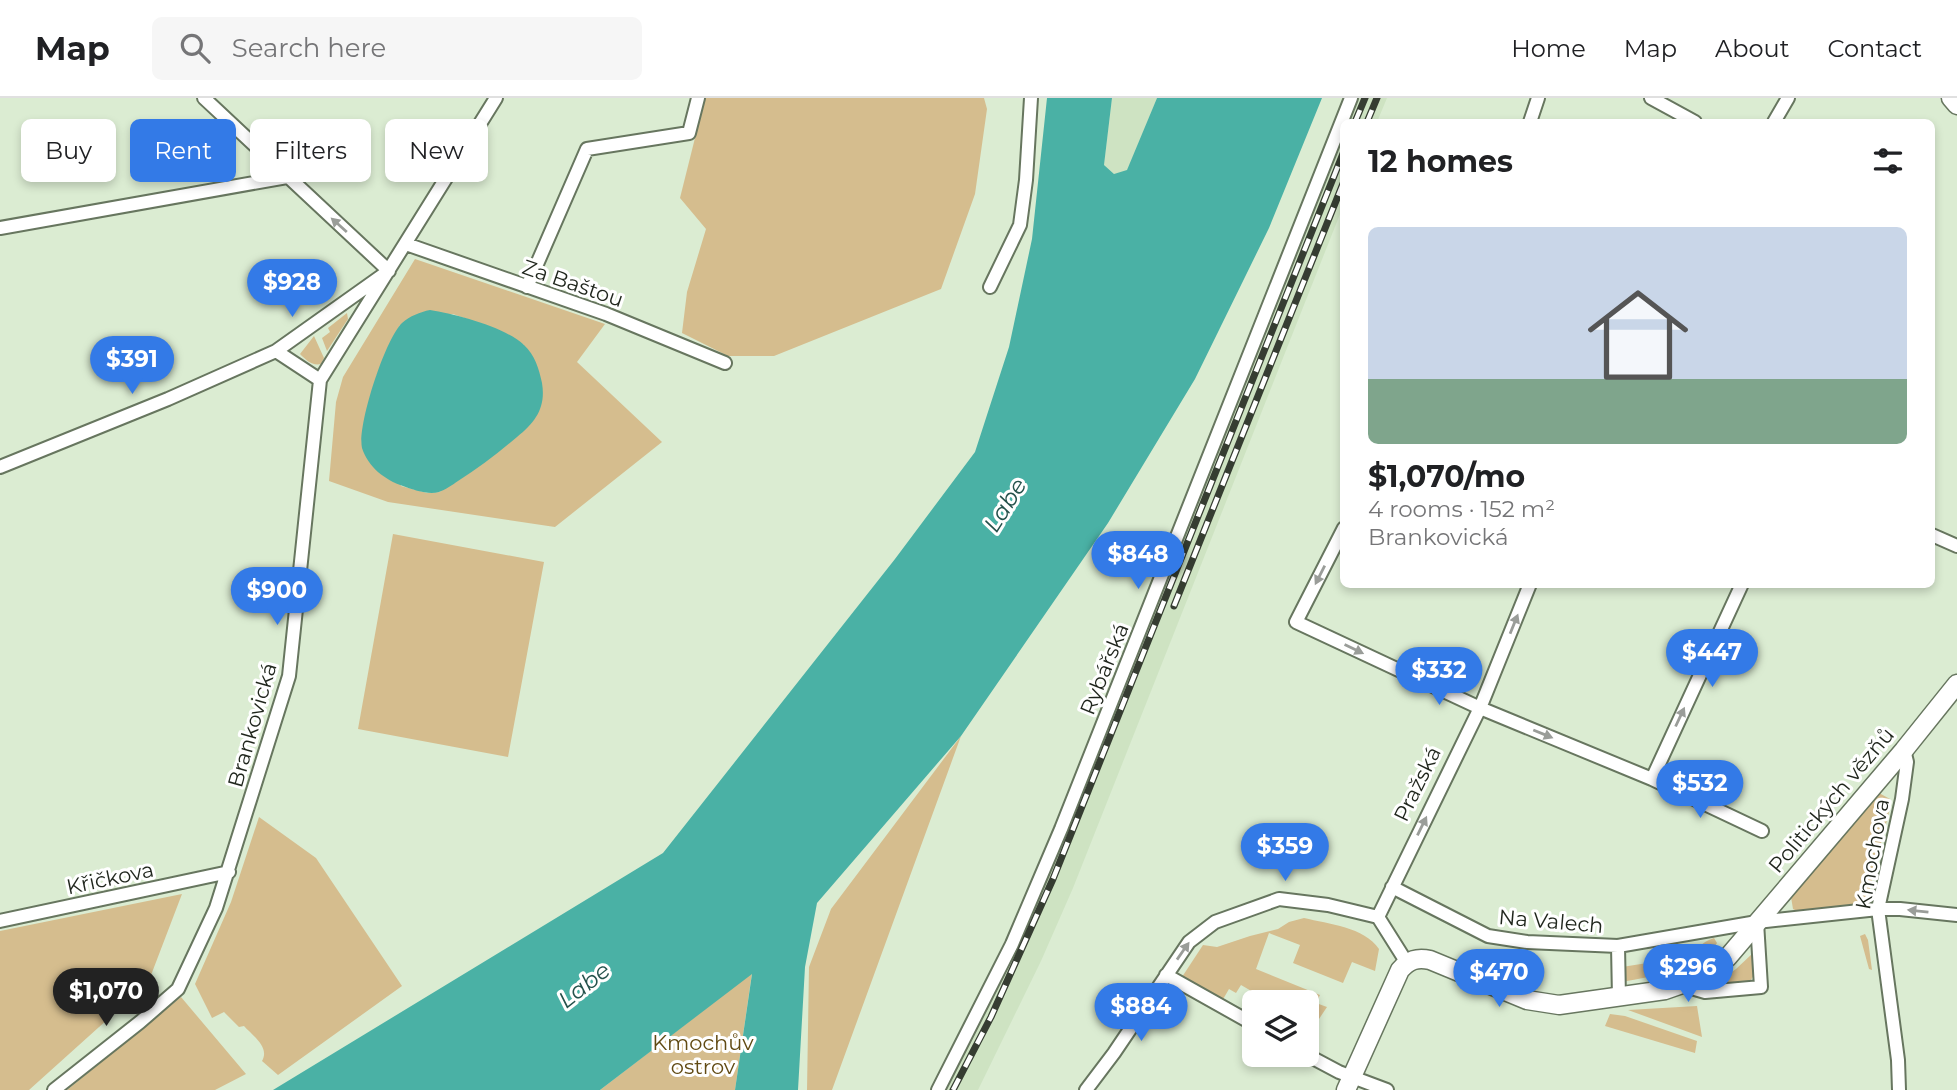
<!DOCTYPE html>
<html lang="en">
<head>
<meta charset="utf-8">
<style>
	body { margin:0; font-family:Montserrat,sans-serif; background:#f6f6f6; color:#202124; height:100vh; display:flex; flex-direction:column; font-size:26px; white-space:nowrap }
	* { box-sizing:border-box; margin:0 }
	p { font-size:23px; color:#757577 }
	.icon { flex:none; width:38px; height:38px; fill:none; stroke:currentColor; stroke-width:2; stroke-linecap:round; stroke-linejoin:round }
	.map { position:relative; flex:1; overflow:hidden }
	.side { position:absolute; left:1340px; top:21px; width:595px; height:469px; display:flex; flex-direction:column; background:#fff; border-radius:10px; box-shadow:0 4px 10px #0003 }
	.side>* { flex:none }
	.banner { position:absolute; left:21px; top:21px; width:665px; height:63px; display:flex; gap:14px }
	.buttons { position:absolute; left:1242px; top:892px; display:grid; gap:14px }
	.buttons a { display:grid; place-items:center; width:77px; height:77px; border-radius:10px; background:#fff; box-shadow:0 4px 10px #0003; font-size:35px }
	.price { position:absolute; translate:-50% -60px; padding:0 16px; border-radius:24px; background:#337ae7; color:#fff; font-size:23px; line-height:46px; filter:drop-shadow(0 2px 4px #0008) }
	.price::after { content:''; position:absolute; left:50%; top:42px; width:21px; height:16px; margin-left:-10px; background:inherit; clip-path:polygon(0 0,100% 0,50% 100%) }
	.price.active { background:#222; color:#fff }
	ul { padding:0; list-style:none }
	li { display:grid; align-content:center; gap:14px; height:371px; padding:0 28px }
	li+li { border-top:2px solid #e0e0e0 }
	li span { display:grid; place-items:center; height:217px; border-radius:10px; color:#555 }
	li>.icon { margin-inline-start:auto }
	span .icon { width:126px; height:126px; fill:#fffc; stroke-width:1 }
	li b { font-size:30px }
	h2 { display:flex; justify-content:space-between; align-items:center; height:84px; padding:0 28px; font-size:30px }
	.tag { padding:0 24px; border-radius:10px; background:#fff; box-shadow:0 4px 10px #0003; font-size:24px; line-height:63px }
	.tag.active { background:#337ae7; color:#fff }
	header { display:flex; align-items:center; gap:42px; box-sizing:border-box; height:98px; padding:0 35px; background:#fff; border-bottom:2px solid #e0e0e0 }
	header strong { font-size:33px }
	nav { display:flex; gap:38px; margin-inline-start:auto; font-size:24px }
	.search { width:490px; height:63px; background:#f6f6f6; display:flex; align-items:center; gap:18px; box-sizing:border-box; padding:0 24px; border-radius:10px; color:#757577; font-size:26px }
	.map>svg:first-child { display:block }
</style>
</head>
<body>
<header>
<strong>Map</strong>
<div class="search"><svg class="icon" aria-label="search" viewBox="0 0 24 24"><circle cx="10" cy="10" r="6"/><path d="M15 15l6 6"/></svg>Search here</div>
<nav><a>Home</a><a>Map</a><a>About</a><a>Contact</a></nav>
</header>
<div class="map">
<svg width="1957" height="992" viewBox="0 0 1957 992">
	<rect width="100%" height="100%" fill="#dbecd2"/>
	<!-- built -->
	<path fill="#cee3c2" d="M1112,0h45l-30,73 -13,3 -10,-9z
		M1354,0h33l-10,24h-29l9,-22z
		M1344,34v72l-271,684 -32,73 -63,129h-42l73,-145z"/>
	<!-- green -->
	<path fill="#d5bd8e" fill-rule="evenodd" d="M705,0h279l3,11 -12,85 -34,95 -167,67h-46l-46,-23 5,-41 19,-63 -26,-31z
		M415,161l190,65 -28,38 85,80 -107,85 -167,-25 -59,-21 7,-79 7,-25zM453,216l42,15 29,16 -84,147 -13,1 -26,-7 -25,-109 24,-52z
		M347,215l1,6 -21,32 -5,-13 8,-6 -2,-4z
		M314,238l10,22 -3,6c-9,2 -15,-4 -21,-10z
		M393,436l151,28 -36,195 -150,-28z
		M961,638l-129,354h-25l2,-123 22,-58z
		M1879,695l11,6 1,5 -23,92 -9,9 -60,7 -6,-3 -2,-12 83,-102z
		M259,719l57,41 86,128 -124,89 -16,-14c8,-14 -9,-25 -18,-35l-5,1 -15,-15 -12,6 -17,-34 36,-82z
		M182,796l-34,89 -119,107h-29v-159z
		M1304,820c25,6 60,9 75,31l-4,22 -23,-9 -9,21 -50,-20 7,-18 -31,-12 -13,36 64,26 -4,8 11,4 -12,18 -8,-4v-18h-35l-31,-18 -5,8 -7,-4 -7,12 -40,-24 21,-32 14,2 33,-11 28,-7 11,-7z
		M1865,836l3,6 4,30 -3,-1 -9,-33z
		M1714,840l3,5c-14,27 -67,33 -94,39l-1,-15 63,-10c11,-6 16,-15 29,-19z
		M1753,855c8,37 -12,32 -41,33l24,-17z
		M752,875l-17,117h-135z
		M181,899l65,77 -31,16h-148z
		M1697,908l5,31 -74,-27z
		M1610,916l15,2 72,25 -2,12 -90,-27z"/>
	<!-- water -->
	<path fill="#4ab1a5" d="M1047,0h65l-8,67 10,9 13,-4 30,-72h165l-53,130 -74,151 -87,144 -147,213 -144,167 -12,64 -7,123h-63l17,-116 -152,116h-327l390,-237 232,-294 80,-107 34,-105 23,-108z
		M430,212c26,4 75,17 94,35 11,10 15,24 18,38 4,24 -6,39 -25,54 -19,16 -38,31 -59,44 -6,4 -13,9 -19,11 -11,3 -25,-2 -36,-6 -18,-6 -35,-19 -41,-38 -5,-22 23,-109 40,-125 8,-7 18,-11 28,-13z"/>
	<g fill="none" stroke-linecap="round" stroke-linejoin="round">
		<defs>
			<path id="street" d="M204,0l185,173
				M1651,0l44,24
				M1530,24l8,-24
				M1774,24l14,-24
				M0,130l287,-51
				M406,146l200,70 119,49
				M527,189l60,-138 102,-16 9,-35
				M990,189l30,-62 6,-45 5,-82
				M276,253l44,29
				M0,369l168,-68 108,-48 107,-76
				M1344,430l-48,94 184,86 172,71 110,52
				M1932,437l25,11
				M1652,681l90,-195
				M1392,789l96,49 39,6 91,4 139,-24 121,-13h22l57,6
				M1378,819l102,-209 50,-124
				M1378,819l29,46
				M0,823l229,-49
				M1618,848l1,52
				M1166,877l89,50
				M1681,887l24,7 56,-5 -4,-65
				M1307,957l32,17 48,18
				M54,992l86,-68 38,-33 38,-81 73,-232 31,-296 176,-282
				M938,992l74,-146 49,-115 290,-731
				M1086,992l28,-37 75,-111 26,-20 64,-23 49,6 50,12
				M1899,992l-1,-30 -20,-151 24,-110 5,-37 -3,-12"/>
			<path id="secondary" d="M1951,0l6,7
				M1346,992l54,-120c9,-10 17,-13 30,-10l97,40 32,5 106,-15c24,-7 43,-18 63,-33l176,-207 53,-66"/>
		</defs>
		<!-- street casing -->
		<use href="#street" stroke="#67765f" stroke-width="16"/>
		<!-- secondary casing -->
		<use href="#secondary" stroke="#67765f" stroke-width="21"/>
		<!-- street -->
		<use href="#street" stroke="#fff" stroke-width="12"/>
		<!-- secondary -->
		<use href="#secondary" stroke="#fff" stroke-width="18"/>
		<defs>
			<path id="rail" d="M1355,24l10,-24
				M1367,24l10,-24
				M1174,508l170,-425
				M953,992l38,-73 62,-138 291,-728"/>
		</defs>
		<!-- rail casing -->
		<use href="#rail" stroke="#363d32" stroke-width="7"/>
		<!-- rail -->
		<use href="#rail" stroke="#fff" stroke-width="4.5" stroke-dasharray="13" stroke-linecap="butt"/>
	</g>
	<!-- one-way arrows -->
	<defs><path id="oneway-solid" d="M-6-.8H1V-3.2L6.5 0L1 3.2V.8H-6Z" transform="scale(1.75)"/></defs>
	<g fill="#9a9d99">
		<use href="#oneway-solid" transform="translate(339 127) rotate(-138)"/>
		<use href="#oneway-solid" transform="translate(1320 477) rotate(117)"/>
		<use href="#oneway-solid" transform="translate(1514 526) rotate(-68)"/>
		<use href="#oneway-solid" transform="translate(1354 551) rotate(26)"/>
		<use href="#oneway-solid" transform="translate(1680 619) rotate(-65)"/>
		<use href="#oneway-solid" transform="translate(1543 636) rotate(22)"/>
		<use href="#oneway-solid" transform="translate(1422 728) rotate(-64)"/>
		<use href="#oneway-solid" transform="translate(1918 813) rotate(-174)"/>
		<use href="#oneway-solid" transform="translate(1183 853) rotate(-55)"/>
	</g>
	<g text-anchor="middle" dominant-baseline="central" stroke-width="6" stroke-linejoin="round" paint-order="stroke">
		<!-- street labels -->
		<g font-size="21" fill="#1f251c" stroke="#fff">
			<text transform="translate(573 185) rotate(19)">Za Baštou</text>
			<text transform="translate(1104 571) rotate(-68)">Rybářská</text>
			<text transform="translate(252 627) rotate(-74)">Brankovická</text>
			<text transform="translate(1417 686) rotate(-64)">Pražská</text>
			<text transform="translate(1831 702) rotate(-50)">Politických vězňů</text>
			<text transform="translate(1872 756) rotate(-80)">Kmochova</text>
			<text transform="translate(110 780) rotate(-12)">Křičkova</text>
			<text transform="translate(1551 823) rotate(5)">Na Valech</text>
		</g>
		<!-- park labels -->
		<g font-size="21" fill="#614a13" stroke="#fff">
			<text x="703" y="944">Kmochův<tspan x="703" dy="24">ostrov</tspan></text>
		</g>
		<!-- water labels -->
		<g font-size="23" font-style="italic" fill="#25524c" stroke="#fff">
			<text transform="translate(1005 407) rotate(-58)">Labe</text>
			<text transform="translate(584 887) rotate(-38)">Labe</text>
		</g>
	</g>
</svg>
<div class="buttons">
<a><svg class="icon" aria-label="layers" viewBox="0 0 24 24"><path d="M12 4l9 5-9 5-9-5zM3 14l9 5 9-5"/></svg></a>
</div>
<b class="price" style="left:292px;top:221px">$928</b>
<b class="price" style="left:132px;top:298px">$391</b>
<b class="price" style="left:1138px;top:493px">$848</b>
<b class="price" style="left:277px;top:529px">$900</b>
<b class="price" style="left:1712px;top:591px">$447</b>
<b class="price" style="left:1439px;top:609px">$332</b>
<b class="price" style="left:1700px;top:722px">$532</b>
<b class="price" style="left:1285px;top:785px">$359</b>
<b class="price" style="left:1688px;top:906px">$296</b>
<b class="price" style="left:1499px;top:911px">$470</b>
<b class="price active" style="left:106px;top:930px">$1,070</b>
<b class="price" style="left:1141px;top:945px">$884</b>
<div class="banner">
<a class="tag">Buy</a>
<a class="tag active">Rent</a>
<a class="tag">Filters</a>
<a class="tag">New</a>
</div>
<section class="side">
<h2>12 homes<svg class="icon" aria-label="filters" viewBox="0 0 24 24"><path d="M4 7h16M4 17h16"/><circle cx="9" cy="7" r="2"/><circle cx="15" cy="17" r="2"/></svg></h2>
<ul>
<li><span style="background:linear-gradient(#c9d6e8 70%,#7fa58c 0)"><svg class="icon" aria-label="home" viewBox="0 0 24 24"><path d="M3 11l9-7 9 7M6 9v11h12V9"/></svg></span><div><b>$1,070/mo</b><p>4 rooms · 152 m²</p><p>Brankovická</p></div></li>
</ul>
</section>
</div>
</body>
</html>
